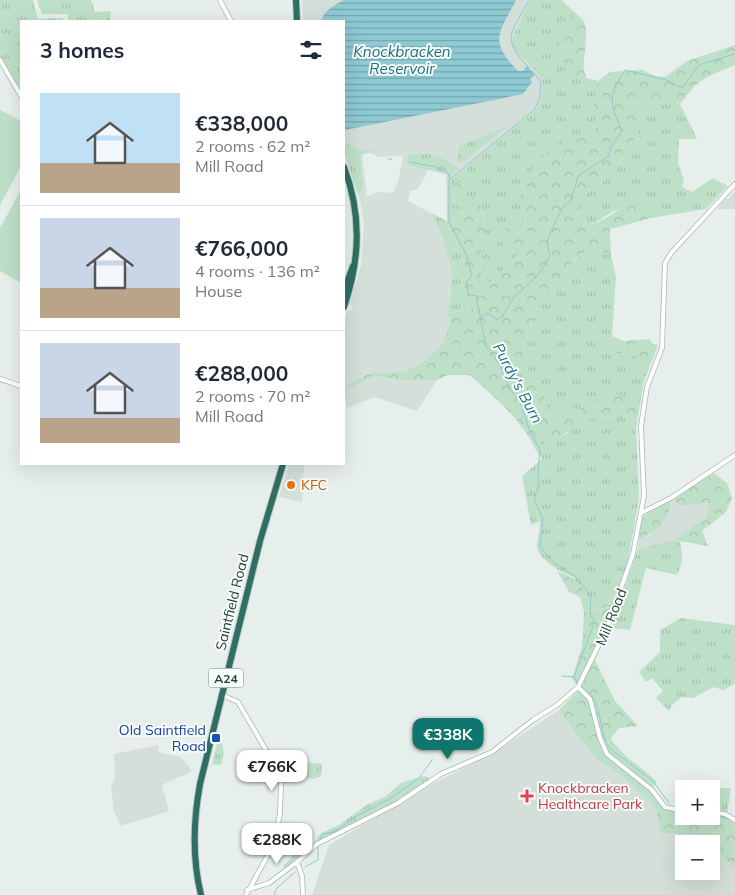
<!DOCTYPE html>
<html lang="en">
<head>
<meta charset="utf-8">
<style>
	body { margin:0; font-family:Mulish,sans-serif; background:#f2f2f3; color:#1f2937; height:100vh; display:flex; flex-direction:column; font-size:19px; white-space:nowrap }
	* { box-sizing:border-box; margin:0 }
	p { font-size:16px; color:#747a83 }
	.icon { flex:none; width:28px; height:28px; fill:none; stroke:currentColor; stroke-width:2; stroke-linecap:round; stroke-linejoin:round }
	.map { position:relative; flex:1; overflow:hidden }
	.drawer { position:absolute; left:20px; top:20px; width:325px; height:445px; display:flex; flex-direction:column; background:#fff; border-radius:0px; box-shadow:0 5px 20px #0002 }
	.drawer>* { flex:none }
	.controls { position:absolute; left:675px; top:780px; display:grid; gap:10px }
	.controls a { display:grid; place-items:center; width:45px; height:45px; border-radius:0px; background:#fff; box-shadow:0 5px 20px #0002; font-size:25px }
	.price { position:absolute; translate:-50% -42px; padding:0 11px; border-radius:10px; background:#fff; color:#222; font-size:16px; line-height:32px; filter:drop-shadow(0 1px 2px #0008) }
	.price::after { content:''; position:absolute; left:50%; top:30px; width:15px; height:11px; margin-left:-8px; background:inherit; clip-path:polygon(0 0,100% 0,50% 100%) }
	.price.current { background:#0f766e; color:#fff }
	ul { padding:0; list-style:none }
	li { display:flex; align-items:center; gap:15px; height:125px; padding:0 20px }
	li+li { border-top:1px solid #e0e1e3 }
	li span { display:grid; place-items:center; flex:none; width:140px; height:100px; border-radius:0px; color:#555 }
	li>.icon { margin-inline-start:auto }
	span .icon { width:60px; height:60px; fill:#fffc; stroke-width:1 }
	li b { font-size:21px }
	h2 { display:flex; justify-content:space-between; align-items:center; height:60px; padding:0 20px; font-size:21px }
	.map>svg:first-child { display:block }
</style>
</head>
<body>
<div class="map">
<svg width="735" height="895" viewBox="0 0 735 895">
	<defs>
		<pattern id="grass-tufts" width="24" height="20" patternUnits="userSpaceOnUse" patternTransform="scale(1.25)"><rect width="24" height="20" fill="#bfe0c8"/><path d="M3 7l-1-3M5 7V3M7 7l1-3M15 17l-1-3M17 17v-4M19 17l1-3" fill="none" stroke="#a4c1ad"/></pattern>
		<pattern id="forest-crowns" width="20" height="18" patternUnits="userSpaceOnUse" patternTransform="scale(1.25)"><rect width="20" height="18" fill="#bfe0c8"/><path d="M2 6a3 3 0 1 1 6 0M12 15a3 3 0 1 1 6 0" fill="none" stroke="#a4c1ad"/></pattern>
		<pattern id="water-rules" width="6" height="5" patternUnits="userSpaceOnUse" patternTransform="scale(1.25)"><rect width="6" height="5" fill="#8ec9d4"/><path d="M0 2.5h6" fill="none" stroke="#74a5ad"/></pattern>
	</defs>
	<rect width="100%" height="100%" fill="#e6efeb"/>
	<!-- built -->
	<path fill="#d4dfda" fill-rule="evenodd" d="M302,0h255l16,15 13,63 12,3 9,30 -99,185 -62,-114 1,-8 -19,-4 -10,19 -8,2 -2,10 23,12 13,28 8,31 -3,23 1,29 -3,11 -4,10 -19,16 -20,11 -30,1v-2l-30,14v-63l4,-11 5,-2 -3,-6 11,-37 3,-43 -4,-24 -16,-46v-132h-41zM371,153l7,4 25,-1 -5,27 -5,10 -14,-1 -12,4 -5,-38 2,-4z
		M735,191v18h-18l9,-11 2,1z
		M373,376l28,4h36l-20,31 -42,-14 -28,11 -3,-16z
		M289,464h15l-2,38 -23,-5z
		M674,500l5,6 30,-3 -2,14 -34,23 -35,9 1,-9 12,-6 18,-27v-4z
		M559,710l20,28 22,24 18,11 37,36 4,24 41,2 9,9h-26v27h27v-26l24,24v26h-423l17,-50 105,-62 63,-32z
		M159,745l-1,7 22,5 10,11 1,4 -29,13 7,26 -48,15 -7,-14 -3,-27 4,-7 -1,-24z"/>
	<!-- grass -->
	<path fill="url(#grass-tufts)" d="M0,0h33l5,19 23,-1 4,2 -44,1v72l-21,-36z
		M37,0h54l4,12 16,-1 -1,10h-42v-7h-26z
		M530,0h32l8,8 -1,12 -3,6 3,48 29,7 -5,21 5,23 -7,14 -41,10 -16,18 -14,21 3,33 -18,8 -1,17 17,3 -1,5c-13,6 -19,22 -31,29l-9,-10 2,-34 4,-9 -6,-32 -18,1 -6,-19 -4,6 2,15 10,14 -4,6 -12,3 20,50 4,36 -24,3 4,-41 -8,-31 -13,-28 16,8v-47l-39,-9v-9c16,-6 39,1 51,13l-11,9 3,2 85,-71c6,-9 9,-22 5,-32l-28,-30 -2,-5z
		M645,97l35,7 17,35h-18l-1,24 6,16 -2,8 10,5 21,-14 15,8 -22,23 -55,9 -8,-13c-9,2 -20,3 -29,6 -12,5 -17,17 -33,12 -11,-27 13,-32 28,-47 13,-13 23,-33 32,-49l-3,-16z
		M510,125l-48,37 -5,-1 1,-14z
		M344,142l14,8 63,1c-16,2 -50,-4 -61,4l3,34 -5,5 -14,-41z
		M590,249l21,6 5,22 -4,59 4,17 22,3 7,23 -2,7 -42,33 21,-4 14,13 3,71 -13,72 -13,35 -24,5 -15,-33c-11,-5 -38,-19 -37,-33 1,-8 3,-16 3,-24l-9,4 -9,-49 20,-17 -8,-12 34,-14 3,-22 -23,4 -5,-25 -15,-20 -5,-20 15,-46 7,-2c13,-20 23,-40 45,-53z
		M673,540l7,2c3,13 3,21 -3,33l-31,-7 -16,62 -19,-2 27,-79z
		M681,618l54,7v59l-12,6 -9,-3 -21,11 -11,-1 -10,8 -3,6 -13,-13 7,-7 -11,-13 -6,4 -7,-10 21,-20v-22z
		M220,732l4,21 -3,12 -9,-1z
		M611,739c12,18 31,28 46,43l-5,5 -43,-33 -4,-8z
		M307,763l15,1 -1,12 -8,3 -8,-1z
		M424,776l7,2 -36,25 -81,40 6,-9 20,-10 28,-20 17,-7 16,-14z
		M708,779l6,9h17l-4,25 -16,-4v-20h-12z"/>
	<!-- forest -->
	<path fill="url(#forest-crowns)" d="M570,8c4,4 11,9 14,14 7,15 -5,39 2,56l-17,-3 -13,-39 13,-16z
		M735,45v20c-30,13 -35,12 -55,39l-35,-6 -7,13 3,16c-9,16 -19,36 -32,49 -15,15 -39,20 -28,47 22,8 38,-24 62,-18l8,13 -41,11 1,26 -21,-6c-22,12 -32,33 -45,53l-7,2 -15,46 5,20 15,20 5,25 23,-4 5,6c-5,20 -24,22 -42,30 -12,-28 -42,-51 -64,-72h-22l-11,5h-36l-28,-4 -29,16v-7l31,-14v2l29,-1 20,-11 19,-17 7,-20 -2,-11 24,-3 -8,-27 4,-9 -20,-51 12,-2 4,-6 -10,-14 -2,-15 4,-6 6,5v14l18,-1 1,14 5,18 -4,9 -2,34 9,10c12,-7 18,-23 31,-29l1,-5 -17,-3 -4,-7 5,-10 17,-8 -2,-33 14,-21 16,-18 27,-13 14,3 7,-14 -5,-23 5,-21 12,-9 32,-2 13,6 10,1 22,-16z
		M612,336l12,5 26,-2 2,5 6,1 -13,34 -7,-23 -22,-3z
		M643,386l-7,42 -14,-13 -41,7v-18l38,-10 7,5z
		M714,473l13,10 5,15 -6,14 -24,19 6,15 -35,-6 34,-23 1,-14 -29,3 -5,-6 -5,3c3,16 -18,31 -30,37l3,-23z
		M557,571c20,8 30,17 33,40l30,-6 -25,55 20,41 23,25 -19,2 -17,22c14,11 30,22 43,34 15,15 15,26 39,29v3h27v-4l12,2 12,7v48l-34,-34 -41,-2 -4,-24 -37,-36 -18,-10 -22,-25 -20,-28 20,-20 -7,-12 10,-31 2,-35 -4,-15 -11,-5z
		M300,836l8,13 -24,20 -1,-4 8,-6z"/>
	<!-- pitch -->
	<path fill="#bfe0c8" d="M0,110l21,11v45l-21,39z
		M21,190v93l-21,-12v-43z"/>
	<!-- water -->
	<path fill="url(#water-rules)" d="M344,0h172c-17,34 -28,40 2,71h5l4,-5 8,9 -5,4 2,3 -9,12 -178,36 -1,-109h-23c3,-11 14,-16 23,-21z"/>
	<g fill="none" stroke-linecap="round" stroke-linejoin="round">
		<!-- stream -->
		<path stroke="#8ec9d4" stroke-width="1" d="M529,68c-29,-32 -18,-33 0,-68
			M532,71l9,11 -1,14 -5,13 -86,71v42l17,32 6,22 -6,6 3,14 7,-1 10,51 14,19 10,25 10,11 9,28 11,21 -2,23 1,12 -5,14 9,20 -3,28 14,16 21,13 16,20 -1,19 4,4 -1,7 -19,51c4,10 16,14 21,24 7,15 5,32 14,47l43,32 17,23
			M388,159h4
			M410,162l27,5 11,6 2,6
			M482,317l6,-4 9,7 5,-3 12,-20 23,-21 13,-20 -3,-15 15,-33 9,-8 7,-24 31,-20 2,-9 11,-16c-12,-28 -15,-34 3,-61l41,10 16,8 17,-23 36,-11
			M562,676l12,1
			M683,817l4,4 13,3 18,-8 12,3
			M319,842l3,-8 12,-2 21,-15 36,-19 28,-20 13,-18
			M305,867l13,-7v-14
			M274,895l3,-7 18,-16"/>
		<defs>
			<path id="street" d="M220,0l11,21
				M0,60l21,36
				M0,379l21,7
				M641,513l30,-15 64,-43
				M578,687l12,12 10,39 7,16 45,36 13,17 19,4
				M222,695l16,7 35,60 8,21 -1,30 -6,31 -28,51
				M711,812l14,2 10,6
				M297,862l5,14 1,19
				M247,890l22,-7 28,-21 20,-18 81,-41 43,-29 51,-22 41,-32 24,-15 21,-18 29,-59 26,-74 11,-58 -3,-70 6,-39 15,-39 3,-85 7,-11 63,-68"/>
			<path id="highway" d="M296,0l1,21
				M344,167c18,48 16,93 0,140
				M344,291l9,-25
				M201,895c-9,-37 -8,-73 -1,-111l60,-243 23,-77"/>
		</defs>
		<!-- street casing -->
		<use href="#street" stroke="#a8b8b2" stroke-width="5.5"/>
		<!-- highway casing -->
		<use href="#highway" stroke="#c2cac8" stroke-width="8"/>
		<!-- street -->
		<use href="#street" stroke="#fff" stroke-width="4"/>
		<!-- highway -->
		<use href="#highway" stroke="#2f6f62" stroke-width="6"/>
	</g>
	<!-- markers -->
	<circle fill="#e8710a" stroke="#f7fbf9" stroke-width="2" cx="291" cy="485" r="5"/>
	<rect fill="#1a4fb4" stroke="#f7fbf9" stroke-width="2" x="211" y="733" width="10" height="10" rx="2.5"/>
	<path fill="#e0444e" stroke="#f7fbf9" stroke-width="2" d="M524.5 788.5h5v5h5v5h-5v5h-5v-5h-5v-5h5z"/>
	<g text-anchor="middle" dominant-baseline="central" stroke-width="4" stroke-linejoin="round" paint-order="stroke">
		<!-- shield labels -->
		<rect fill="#f7fbf9" stroke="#637a73" stroke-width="1" x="208.5" y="668.5" width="35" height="19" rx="4"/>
		<g font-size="12" font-weight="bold" fill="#24423a">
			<text x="226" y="678">A24</text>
		</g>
		<!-- food labels -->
		<g font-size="14" fill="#c56008" stroke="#f7fbf9" text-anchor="start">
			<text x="301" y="485">KFC</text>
		</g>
		<!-- street labels -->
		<g font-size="14" fill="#24423a" stroke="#f7fbf9">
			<text transform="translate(232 602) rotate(-76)">Saintfield Road</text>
			<text transform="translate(611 617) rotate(-68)">Mill Road</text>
		</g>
		<!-- transit labels -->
		<g font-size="14" fill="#164399" stroke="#f7fbf9" text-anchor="end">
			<text x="206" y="730">Old Saintfield<tspan x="206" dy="16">Road</tspan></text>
		</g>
		<!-- health labels -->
		<g font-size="14" fill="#be3a42" stroke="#f7fbf9" text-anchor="start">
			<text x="538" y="788">Knockbracken<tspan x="538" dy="16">Healthcare Park</tspan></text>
		</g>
		<!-- water labels -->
		<g font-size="15" font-style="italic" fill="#1c6f80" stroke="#f7fbf9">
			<text x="402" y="51">Knockbracken<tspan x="402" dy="17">Reservoir</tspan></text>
			<text transform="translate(518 383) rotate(62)">Purdy's Burn</text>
		</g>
	</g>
</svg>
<div class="controls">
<a>+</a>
<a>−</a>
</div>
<b class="price current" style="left:448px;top:760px">€338K</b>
<b class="price" style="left:272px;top:792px">€766K</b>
<b class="price" style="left:277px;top:865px">€288K</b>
<section class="drawer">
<h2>3 homes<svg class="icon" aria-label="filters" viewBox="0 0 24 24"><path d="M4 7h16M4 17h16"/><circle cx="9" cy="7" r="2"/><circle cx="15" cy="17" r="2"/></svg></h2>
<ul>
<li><span style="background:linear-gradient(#bfe0f5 70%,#b9a48a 0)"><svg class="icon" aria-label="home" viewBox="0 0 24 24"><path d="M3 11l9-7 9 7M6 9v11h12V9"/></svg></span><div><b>€338,000</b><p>2 rooms · 62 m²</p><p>Mill Road</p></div></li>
<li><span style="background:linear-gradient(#c9d6e8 70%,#b9a48a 0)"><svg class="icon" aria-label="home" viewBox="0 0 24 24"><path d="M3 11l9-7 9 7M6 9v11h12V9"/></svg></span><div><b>€766,000</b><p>4 rooms · 136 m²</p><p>House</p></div></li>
<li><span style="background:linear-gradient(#c9d6e8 75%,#b9a48a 0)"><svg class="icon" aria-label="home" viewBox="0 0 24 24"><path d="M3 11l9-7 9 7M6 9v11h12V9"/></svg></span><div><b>€288,000</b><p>2 rooms · 70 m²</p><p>Mill Road</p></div></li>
</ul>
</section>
</div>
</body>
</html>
